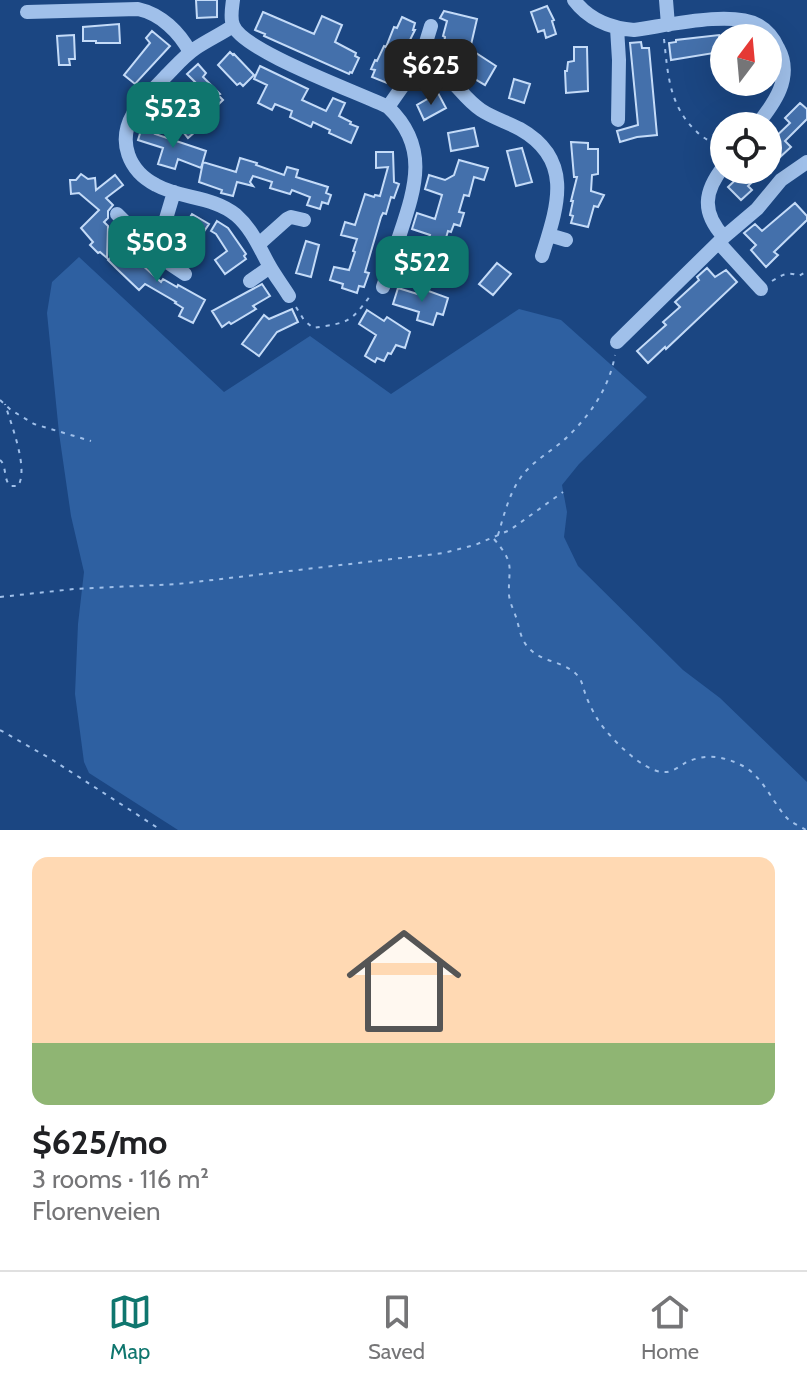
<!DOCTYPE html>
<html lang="en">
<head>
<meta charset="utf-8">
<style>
	body { margin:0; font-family:Cabin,sans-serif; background:#f6f6f6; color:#202124; height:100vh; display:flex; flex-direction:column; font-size:30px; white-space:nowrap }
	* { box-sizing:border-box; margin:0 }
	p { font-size:26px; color:#757577 }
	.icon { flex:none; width:44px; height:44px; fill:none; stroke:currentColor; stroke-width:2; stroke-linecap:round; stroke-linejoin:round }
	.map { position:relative; height:830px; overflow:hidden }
	.panel { display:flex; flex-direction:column; background:#fff; flex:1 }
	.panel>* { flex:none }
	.needle { width:52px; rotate:16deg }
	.fabs { position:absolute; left:710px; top:24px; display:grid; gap:16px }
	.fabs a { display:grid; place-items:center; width:72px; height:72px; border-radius:50%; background:#fff; box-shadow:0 8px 32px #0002; font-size:40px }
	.price { position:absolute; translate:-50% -68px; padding:0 18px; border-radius:16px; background:#0f766e; color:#fff; font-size:26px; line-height:52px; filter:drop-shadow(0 2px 4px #0008) }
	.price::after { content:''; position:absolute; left:50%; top:48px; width:24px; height:18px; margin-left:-12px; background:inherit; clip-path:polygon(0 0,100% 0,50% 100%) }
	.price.current { background:#222; color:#fff }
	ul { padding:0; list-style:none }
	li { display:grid; align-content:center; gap:16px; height:424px; padding:0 32px }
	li+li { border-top:2px solid #e0e0e0 }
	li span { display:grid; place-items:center; height:248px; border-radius:16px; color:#555 }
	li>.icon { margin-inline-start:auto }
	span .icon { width:144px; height:144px; fill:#fffc; stroke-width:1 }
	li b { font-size:34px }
	.tabs { display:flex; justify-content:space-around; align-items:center; height:112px; border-top:2px solid #e0e0e0; background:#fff; font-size:22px; color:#757577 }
	.tabs a { display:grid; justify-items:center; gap:4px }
	.tabs .current { color:#0f766e }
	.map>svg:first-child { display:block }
</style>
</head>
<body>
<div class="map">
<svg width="807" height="830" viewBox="0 0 807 830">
	<rect width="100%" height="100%" fill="#1b4682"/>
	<!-- green -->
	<path fill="#2e60a1" d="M79,257l145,135 86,-56 81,58 128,-85 42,11 86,77 -68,67 -17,21 5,27 -3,25 14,29 105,104 37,28 87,84v48h-629l-89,-57 -5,-11 -9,-68 3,-70 6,-52 -13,-56 -12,-83 -12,-120 5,-31z"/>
	<!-- building -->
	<path fill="#4470ab" stroke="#c4dbf8" stroke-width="2" d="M196,0h21v17l-20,1z
		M547,6l7,14 -2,1 4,13 -10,4 -2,-8 -6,2 -7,-20z
		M444,11l33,8 -7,30 26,17 -11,19 -15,-9 4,-8 -16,-13 -6,11 -13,-7 9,-15 -4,-1 1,-6 -2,-1 4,-15 -7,-3z
		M263,12l51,22 8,-18 20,9 -7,17 21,11 -1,3 4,2 -7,15 -2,-1 -1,2 -85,-38 1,-2 -10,-4z
		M402,17l13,6 -2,7h2l-17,34 -2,-1 -9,20 -15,-6 3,-7 -4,-1 4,-9 2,1 7,-15 2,1 8,-20 3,1z
		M119,24l1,19h-24v-2h-13v-14z
		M152,31l18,15 -35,38 -11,-9 26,-32 -4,-5z
		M74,35l1,24h-6l1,6h-11l-2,-29z
		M719,35l1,14 -6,1v3l-43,7 -2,-17 7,-1v-2z
		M641,42l1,6h7l8,87 -20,2 -17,5 -3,-11 21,-6 -8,-82z
		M574,47h13l1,44 -22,2 -1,-22h2l1,-9 6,-1z
		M230,52l3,3 1,-1 20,21 -11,11 -3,-3 -3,2 -19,-20z
		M198,64l8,9 -3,4 17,17 -2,1 5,5 -29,28 2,3 -8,7 -20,-25 24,-23 -3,-3 6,-5 -8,-8z
		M260,66l48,23 -6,11 24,11 7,-13 12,5 -6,13 12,6 -1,2 8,3 -7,16 -22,-10 1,-3 -17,-8 -2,5 -21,-10 2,-6 -17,-7 -3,6 -14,-7 9,-18 -13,-6z
		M514,79l16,5 -6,19 -15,-5z
		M438,93l8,15 -22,12 -7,-15z
		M800,103l7,6v10l-22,22 6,6 -12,11 -11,-11v-3l22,-21 -5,-5z
		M142,127l14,5 -1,2 51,17 -5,17 -23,-9 -3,10 -17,-5 5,-16 -25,-8z
		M474,128l4,18 -27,5 -3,-18z
		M571,142l17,1v6h10v25l-6,1 -1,16 13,4 -6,12 -4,-1 -6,21 -17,-4 2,-7 -3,-1 3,-14h-2l6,-24h-3z
		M522,148l10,34 -16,4 -9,-35z
		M376,152h17l1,30 5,2 -5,14 -3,-1 -5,17 -3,-1 -2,4 -16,55 4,1 -5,14 -5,-1 -2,7 -15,-5 1,-4 -13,-4 4,-13 15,3 6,-18 -2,-1 4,-12 -16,-4 4,-13 10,3 10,-31 9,3 1,-2 5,1 8,-29 -12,1z
		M240,158l17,5 -1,2 28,10 3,-8 11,3 -2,7 32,10 -2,6 5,2 -3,9 -6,-2 -2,7 -13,-4 3,-8 -18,-7 -2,4 -20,-6 2,-6 -19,-6 -3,6 3,4 -16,-4 -4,14 -12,-3 1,-3 -23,-8 4,-20 33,10z
		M459,160l29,8 -4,12 -10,-3 -5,19 -5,-1 -5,17 5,1 -4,13 -6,-2 -3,8 -3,-1 -5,17 17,6 -4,14 -17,-6 -3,11 -35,-9 4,-14 18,6 7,-21 -18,-6 4,-13 1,-3 18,6 7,-24 -17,-6 4,-14 16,5 9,-5z
		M746,170h19l-17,16 4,4 -11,10 -13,-13z
		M81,174l7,5 7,-1 1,12 19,-15 8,10 -17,13 7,7 -5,6v7l-4,4 4,4 -1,32 -7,-6 -2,1 -8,-8 3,-3 -12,-14 18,-18 -20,-17 -8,1 -1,-14h6z
		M795,203l12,13v4l-33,32 4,3 -12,12 -15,-17 5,-5 -12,-12 11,-9 7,7z
		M192,214l17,10 -14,21 -3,1 -10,-6 4,-7 -5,-2z
		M217,221l11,7 18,26 -2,2 2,3 -21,15 -10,-14 12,-9 -11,-17 -5,-3z
		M306,241l13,4 -8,32 -15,-4z
		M121,246l40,36 2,-3 14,8 1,-2 27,15 -12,23 -14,-7 4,-8 -8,-5 1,-1 -31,-18 -6,6 -22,-21 -9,-9z
		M497,263l14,11 -18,21 -14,-11z
		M707,268l8,9 11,-7 11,12 -71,67 -1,-2 -17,16 -11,-12 29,-26 -3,-3 17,-15 -5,-5 24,-22 -2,-3z
		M262,284l8,12 -17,10 3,3 -25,15 -2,-2 -7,5 -10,-16z
		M398,288l26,8 2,-6 22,8 -5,17 -6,-2 -4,12 -16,-5 2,-8 -26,-8z
		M292,309l6,13 -21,10 -18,24 -17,-12 22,-29 5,4z
		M367,310l17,11 3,-4 23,15 -5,16 -9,-3 -5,9 -3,-1 -4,8 -7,-3 -2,4 -10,-6 11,-21 -17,-11z"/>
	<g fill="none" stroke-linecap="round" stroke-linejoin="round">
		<!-- path -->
		<path stroke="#a0c0ea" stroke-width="2" stroke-dasharray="4 6" stroke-linecap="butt" d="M664,39c4,36 5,67 33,93 7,7 18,12 27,17
			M772,281c10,-6 16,-10 27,-5l8,-5
			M296,307l8,13 9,8c36,-6 36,-4 58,-33
			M0,400l11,10 23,14 57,17
			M0,460c7,6 3,18 10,26h8c11,-17 -7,-62 -13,-82
			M498,535c6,-20 11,-41 23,-58 11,-15 29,-25 43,-37 25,-23 45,-51 51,-85
			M494,539c22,26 14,27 15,56 1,10 7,19 9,29 2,8 4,16 9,22 13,17 37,14 51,30 4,5 5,11 7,17 3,9 8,19 13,27 11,17 44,51 65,52 8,1 16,-5 22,-9 20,-10 39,-7 58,3 19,10 29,35 43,51 5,6 14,9 20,13
			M0,597l74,-8 104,-5 266,-31 31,-8 35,-15 53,-38
			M0,730l51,29 110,71"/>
		<!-- minor -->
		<path stroke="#a0c0ea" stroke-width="14" d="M233,0c-1,8 -3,18 0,25 9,26 127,68 155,82 41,39 28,79 12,127 -6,17 -11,35 -17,53
			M574,0c15,20 36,28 60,30 31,-4 97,-20 124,-5 9,5 16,14 20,23 16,29 -4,56 -22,78
			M666,0l2,25
			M27,12l111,-3c23,5 41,23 52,43
			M233,26c-12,8 -25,14 -37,22 -12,8 -21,19 -31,29 -11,12 -24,23 -32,37 -16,28 -4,57 23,71 25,14 57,11 80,30 16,14 23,32 33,50 6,11 14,21 20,31
			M617,28l2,32 -1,60
			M423,63c8,3 15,6 22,12 13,11 21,25 36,35 12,8 26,12 39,19 55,31 37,79 22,127
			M388,107l28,-40 7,-4v-11l8,-26
			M724,166c-20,25 -23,46 0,71
			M117,214l44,44 24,16
			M549,235l17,5
			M719,243l42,46
			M259,244l28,-25 4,-2 13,3
			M152,249l10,-17 12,-40
			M250,281l20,-14
			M617,342l107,-105 33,-28 24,-29 26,-18"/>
	</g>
</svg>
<div class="fabs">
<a><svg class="needle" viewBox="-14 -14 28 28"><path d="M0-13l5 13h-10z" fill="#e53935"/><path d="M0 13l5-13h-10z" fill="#757577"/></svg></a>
<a><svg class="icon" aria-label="locate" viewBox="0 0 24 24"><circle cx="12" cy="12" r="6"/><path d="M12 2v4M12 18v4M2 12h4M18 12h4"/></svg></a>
</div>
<b class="price current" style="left:431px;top:107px">$625</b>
<b class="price" style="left:173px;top:150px">$523</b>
<b class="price" style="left:157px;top:284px">$503</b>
<b class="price" style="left:422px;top:304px">$522</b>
</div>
<section class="panel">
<ul>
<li><span style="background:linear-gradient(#ffd9b3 75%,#8fb573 0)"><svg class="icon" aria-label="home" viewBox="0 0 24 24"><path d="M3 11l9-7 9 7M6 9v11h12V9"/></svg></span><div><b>$625/mo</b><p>3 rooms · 116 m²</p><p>Florenveien</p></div></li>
</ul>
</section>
<nav class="tabs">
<a class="current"><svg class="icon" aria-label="map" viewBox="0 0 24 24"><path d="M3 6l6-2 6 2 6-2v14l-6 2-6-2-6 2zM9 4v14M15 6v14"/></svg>Map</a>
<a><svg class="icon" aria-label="saved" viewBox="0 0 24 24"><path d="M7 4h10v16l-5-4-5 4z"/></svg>Saved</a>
<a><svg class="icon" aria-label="home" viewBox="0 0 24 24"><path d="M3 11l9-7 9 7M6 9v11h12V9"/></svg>Home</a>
</nav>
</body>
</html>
